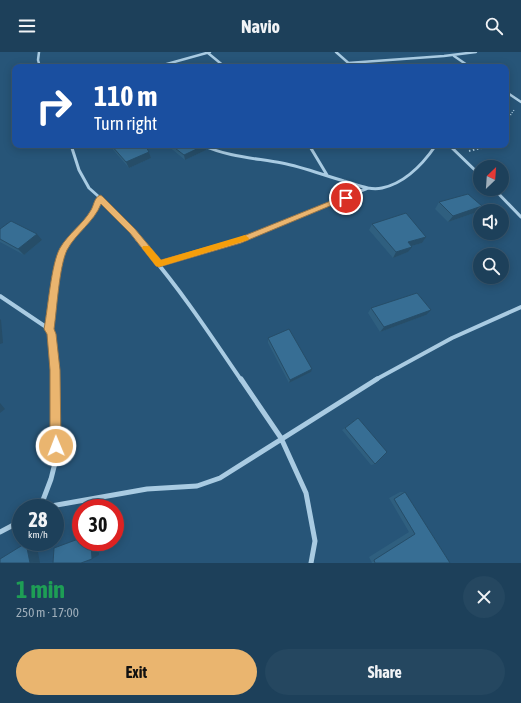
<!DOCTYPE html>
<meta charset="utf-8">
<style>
body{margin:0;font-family:"Asap Condensed",sans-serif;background:#254760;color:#f1f3f6;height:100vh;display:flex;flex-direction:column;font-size:15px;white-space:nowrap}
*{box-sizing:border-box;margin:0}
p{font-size:13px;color:#a0afbb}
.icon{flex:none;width:22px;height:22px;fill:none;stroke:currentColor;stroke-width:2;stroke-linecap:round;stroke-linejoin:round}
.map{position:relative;height:511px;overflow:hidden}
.side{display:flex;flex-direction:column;background:#1d405a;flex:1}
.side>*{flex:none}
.banner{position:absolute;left:12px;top:12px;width:497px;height:84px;border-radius:8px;box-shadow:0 2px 10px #0003,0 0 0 1px #3b5970;background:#1a4fa0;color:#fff;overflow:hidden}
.needle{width:26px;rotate:25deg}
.fabs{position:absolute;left:473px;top:108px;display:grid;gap:8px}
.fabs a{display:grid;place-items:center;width:36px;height:36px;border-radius:50%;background:#1d405a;box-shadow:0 2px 10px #0003,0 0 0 1px #3b5970;font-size:20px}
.speed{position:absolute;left:12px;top:447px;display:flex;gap:8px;font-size:20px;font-weight:700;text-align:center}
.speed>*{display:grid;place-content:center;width:52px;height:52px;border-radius:50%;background:#1d405a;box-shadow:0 2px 10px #0003,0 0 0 1px #3b5970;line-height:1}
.speed small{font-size:10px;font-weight:400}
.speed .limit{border:6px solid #d22;background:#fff;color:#111}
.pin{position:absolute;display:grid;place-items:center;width:34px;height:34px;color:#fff;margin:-17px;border:2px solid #fff;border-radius:50%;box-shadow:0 1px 4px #0007}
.me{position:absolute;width:44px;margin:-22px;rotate:359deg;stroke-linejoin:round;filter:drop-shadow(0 0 3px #0008)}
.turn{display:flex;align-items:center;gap:14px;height:84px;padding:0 16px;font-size:18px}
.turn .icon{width:52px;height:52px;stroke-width:2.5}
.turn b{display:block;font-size:28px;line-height:34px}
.round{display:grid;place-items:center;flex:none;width:42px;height:42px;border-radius:21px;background:#254760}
.head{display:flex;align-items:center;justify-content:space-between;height:68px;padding:0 16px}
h1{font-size:24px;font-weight:700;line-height:30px;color:#1e9e55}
.primary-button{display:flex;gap:8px;margin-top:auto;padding:8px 16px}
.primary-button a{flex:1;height:46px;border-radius:24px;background:#eab56f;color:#111;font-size:16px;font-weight:700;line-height:46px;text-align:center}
.primary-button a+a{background:#254760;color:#f1f3f6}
header{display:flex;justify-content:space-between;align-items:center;height:52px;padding:0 16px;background:#1d405a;font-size:18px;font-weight:700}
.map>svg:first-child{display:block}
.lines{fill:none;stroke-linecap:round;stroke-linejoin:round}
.path-far1{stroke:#a9cbe2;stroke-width:1.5;stroke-dasharray:1 1.5;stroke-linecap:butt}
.path{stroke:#a9cbe2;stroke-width:2;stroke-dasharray:1.5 2.5;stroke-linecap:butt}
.street-far3{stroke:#a9cbe2;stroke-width:2.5}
.street-far2{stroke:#a9cbe2;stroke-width:3}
.street-far1{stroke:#a9cbe2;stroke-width:4}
.street{stroke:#a9cbe2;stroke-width:5}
.wall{fill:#2f5f7f}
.shaded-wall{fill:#264d68}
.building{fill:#376e94;stroke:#264d68}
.route{fill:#eab56f;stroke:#987648}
.slow{fill:#f59e0b}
</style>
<header><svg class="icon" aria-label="menu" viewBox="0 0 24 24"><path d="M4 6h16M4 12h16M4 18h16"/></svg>Navio<svg class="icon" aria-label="search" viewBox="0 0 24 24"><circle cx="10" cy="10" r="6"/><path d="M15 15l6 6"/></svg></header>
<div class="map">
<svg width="521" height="511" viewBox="0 0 521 511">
<rect width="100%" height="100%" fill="#275578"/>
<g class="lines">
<!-- path-far1 -->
<path class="path-far1" d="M 506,69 L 514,58"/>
<!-- path -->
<path class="path" d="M 469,99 L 494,93"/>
<!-- street-far3 -->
<path class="street-far3" d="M 39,0 L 38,8 L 40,15
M 336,0 L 353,15
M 208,1 L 225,15
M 454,4 L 470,15
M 348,11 L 444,4 L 476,0
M 156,15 L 210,0
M 506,40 L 521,50"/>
<!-- street-far2 -->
<path class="street-far2" d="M 71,93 L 79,118 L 89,136 L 107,152 L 138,188
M 202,93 C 228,105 255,106 282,111 C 303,115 323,123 344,129 C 356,132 369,139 382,136 C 406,131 423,112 436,93
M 309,93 L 327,123
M 449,93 L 480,123
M 494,137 L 521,165
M 70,188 L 95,159 L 100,146
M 241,188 L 368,136"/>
<!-- street-far1 -->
<path class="street-far1" d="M 137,187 C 176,231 208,279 241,328
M 159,212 L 243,187
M 0,244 L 49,277 L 51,282 L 55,328
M 49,277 C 53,247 53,212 70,187
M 375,328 L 452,286 L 521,255"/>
<!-- street -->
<path class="street" d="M 241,327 L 281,386 L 306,441 L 315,489 L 311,511
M 40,456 L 51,427 L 56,407 L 55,327
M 40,456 L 147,437 L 197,434 L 220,426 L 377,327
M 0,480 L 21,469"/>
</g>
<!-- wall -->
<path class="wall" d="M 109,93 L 145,93 L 149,100 L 151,106 L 129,116 Z
M 167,93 L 205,93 L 206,98 L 185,108 Z
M 439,150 L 482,154 L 477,160 L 448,170 L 435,157 Z
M 372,172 L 426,185 L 422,191 L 411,194 L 408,200 L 393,206 L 369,178 Z
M 0,177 L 42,188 L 24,203 L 0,190 Z
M 371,256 L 426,263 L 380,280 L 368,261 Z
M 268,286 L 311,320 L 289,331 L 268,291 Z
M 358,366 L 375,412 L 371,413 L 342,378 Z
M 400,440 L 405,440 L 450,511 L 372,511 L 369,505 L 409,480 L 389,446 Z"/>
<!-- shaded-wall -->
<path class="shaded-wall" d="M 205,93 L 206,98 L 185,108 L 184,103 Z
M 235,93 L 245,93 L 235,96 Z
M 149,100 L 151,106 L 129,116 L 126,110 Z
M 482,154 L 477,160 L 448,170 L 453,164 Z
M 37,182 L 42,188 L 24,203 L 18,197 Z
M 426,185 L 422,191 L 404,196 L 408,190 Z
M 412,195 L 408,200 L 393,206 L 396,200 Z
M 431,258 L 426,263 L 380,280 L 384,275 Z
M 0,267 L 1,268 L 3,291 L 0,292 Z
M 312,317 L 311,320 L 289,331 L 290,328 Z
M 0,351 L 5,357 L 0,361 Z
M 29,490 L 36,490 L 40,511 L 30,511 L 26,491 Z
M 91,490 L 98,490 L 99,503 L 92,507 Z"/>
<!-- building -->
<path class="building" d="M 111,93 L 145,93 L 149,100 L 126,110 Z
M 171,93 L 205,93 L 184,103 Z
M 468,142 L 482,154 L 453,164 L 439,150 Z
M 406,161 L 426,185 L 408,190 L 412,195 L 396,200 L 372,172 Z
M 11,169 L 37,182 L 18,197 L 0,187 L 0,177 Z
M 417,241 L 431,258 L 384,275 L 371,256 Z
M 289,277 L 312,317 L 290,328 L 268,286 Z
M 358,366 L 387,400 L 375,412 L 345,376 Z
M 405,440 L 450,511 L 375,511 L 374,508 L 415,482 L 394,447 Z
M 81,486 L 81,490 L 91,490 L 92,507 L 81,511 L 53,511 L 54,496 Z
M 26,491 L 30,511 L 0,511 L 0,507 Z"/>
<!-- route -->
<path class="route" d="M 100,143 L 102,144 L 135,177 L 161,208 L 236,187 L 343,144 L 348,144 L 349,146 L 241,191 L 159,215 L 156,214 L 130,181 L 101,152 C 94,170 76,181 67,198 C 59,215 57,257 54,277 L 56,282 L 60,318 L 61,394 L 60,398 L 56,400 L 52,398 L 50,394 L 50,318 L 47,282 L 44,277 C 48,257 51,212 60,196 C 68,182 83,172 91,158 C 94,153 94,146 100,143 Z"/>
<!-- slow -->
<path class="slow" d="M 245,183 L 249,186 L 248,188 L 159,215 L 156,214 L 142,196 L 143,194 L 149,194 L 161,208 Z"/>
</svg>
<div class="fabs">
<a><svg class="needle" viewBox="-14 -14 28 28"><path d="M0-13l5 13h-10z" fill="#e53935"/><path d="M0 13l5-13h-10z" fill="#a0afbb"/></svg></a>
<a><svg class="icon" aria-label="sound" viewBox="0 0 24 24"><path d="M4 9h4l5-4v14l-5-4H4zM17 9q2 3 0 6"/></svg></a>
<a><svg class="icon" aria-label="search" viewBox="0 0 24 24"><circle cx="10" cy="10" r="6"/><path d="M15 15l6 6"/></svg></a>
</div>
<div class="speed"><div>28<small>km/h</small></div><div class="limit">30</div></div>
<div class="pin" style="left:346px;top:146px;background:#d93025"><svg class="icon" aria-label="arrive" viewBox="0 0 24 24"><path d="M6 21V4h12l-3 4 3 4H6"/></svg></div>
<svg class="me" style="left:56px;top:394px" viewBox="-20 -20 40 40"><circle r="17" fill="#eab56f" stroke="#fff" stroke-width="3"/><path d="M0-11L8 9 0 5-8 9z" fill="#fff"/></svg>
<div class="banner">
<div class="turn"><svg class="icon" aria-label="right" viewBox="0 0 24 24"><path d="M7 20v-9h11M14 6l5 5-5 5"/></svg><div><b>110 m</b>Turn right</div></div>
</div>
</div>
<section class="side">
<div class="head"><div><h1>1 min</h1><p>250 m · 17:00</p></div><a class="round"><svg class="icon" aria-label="close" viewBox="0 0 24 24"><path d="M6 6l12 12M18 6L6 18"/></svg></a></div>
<div class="primary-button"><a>Exit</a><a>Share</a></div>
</section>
